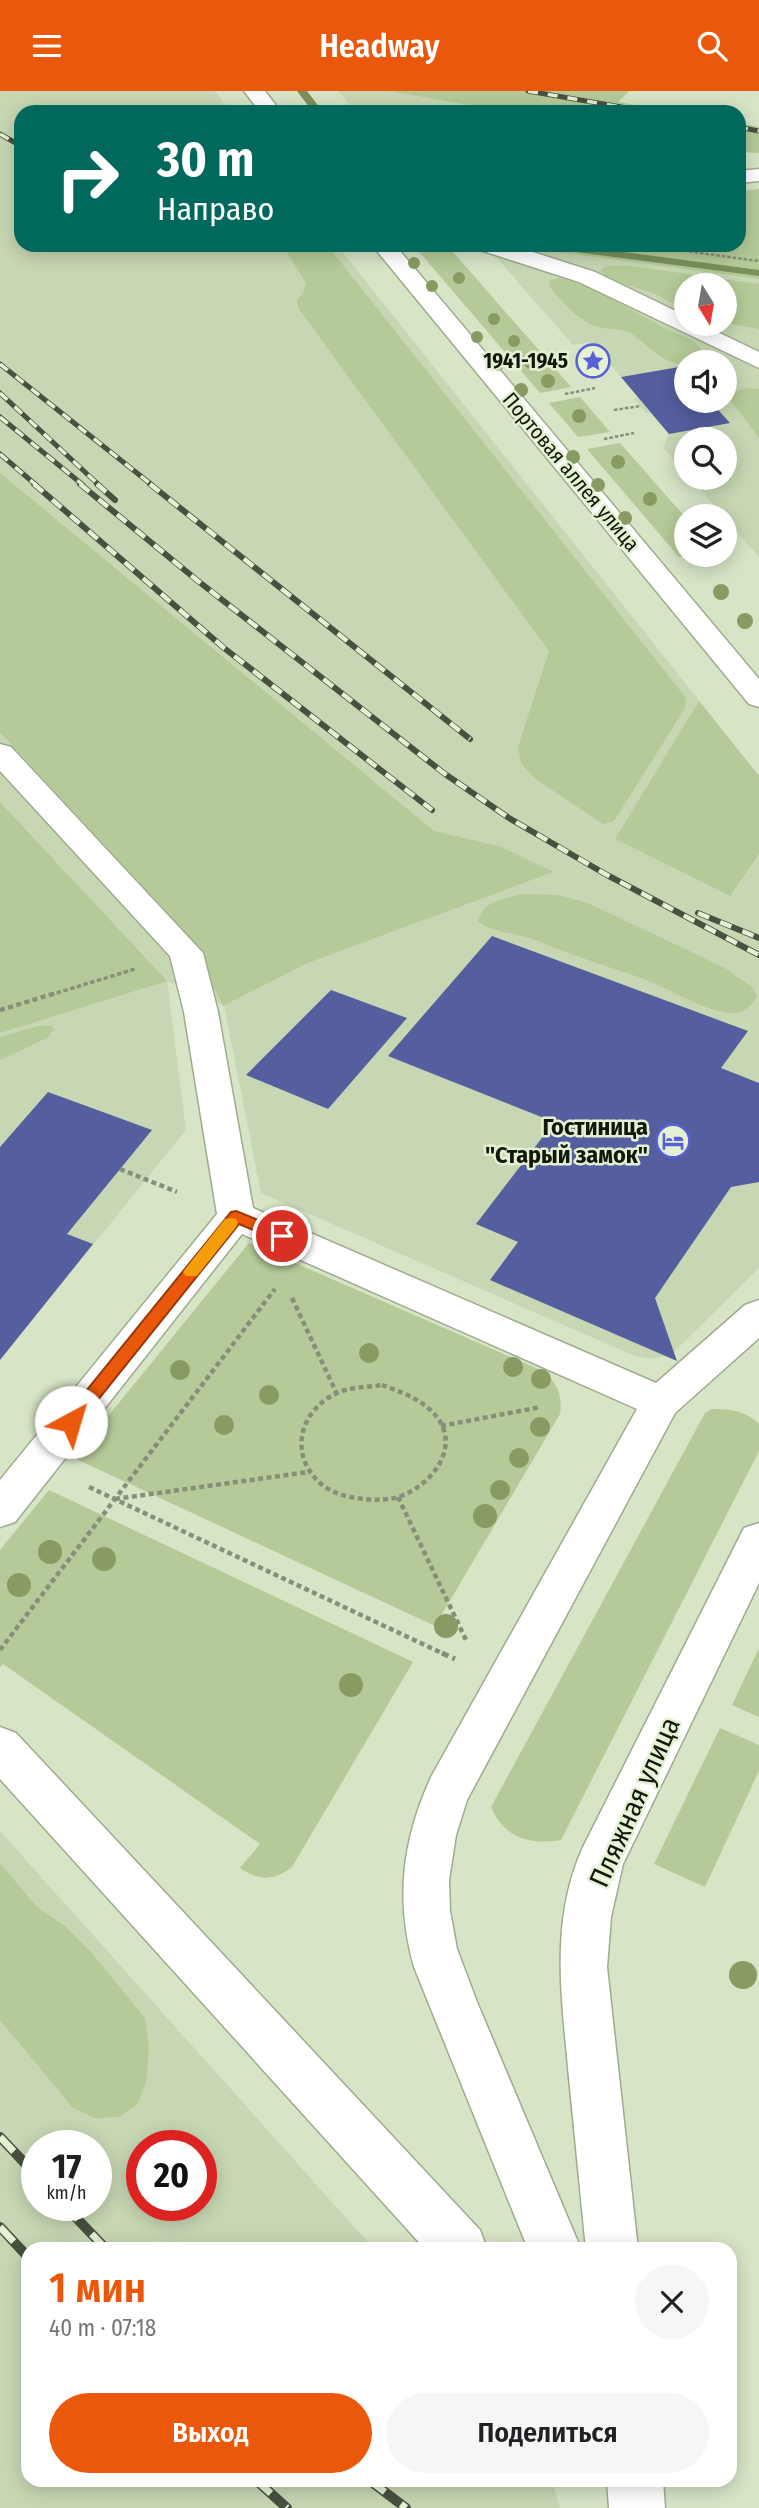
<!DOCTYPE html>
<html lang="ru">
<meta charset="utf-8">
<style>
body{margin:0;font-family:"Fira Sans Condensed",sans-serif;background:#f6f6f6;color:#202124;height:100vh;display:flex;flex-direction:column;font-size:26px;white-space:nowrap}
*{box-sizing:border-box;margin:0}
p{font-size:23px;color:#757577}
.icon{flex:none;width:38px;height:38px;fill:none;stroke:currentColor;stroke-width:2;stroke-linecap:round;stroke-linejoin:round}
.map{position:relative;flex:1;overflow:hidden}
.side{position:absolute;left:21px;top:2151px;width:716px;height:245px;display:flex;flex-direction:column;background:#fff;border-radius:21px;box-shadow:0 4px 18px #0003}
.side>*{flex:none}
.hud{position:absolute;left:14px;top:14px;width:732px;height:147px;border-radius:21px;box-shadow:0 4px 18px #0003;background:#00695c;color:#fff;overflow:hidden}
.needle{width:46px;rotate:169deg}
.controls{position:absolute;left:674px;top:182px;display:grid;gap:14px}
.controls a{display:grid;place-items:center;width:63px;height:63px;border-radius:50%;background:#fff;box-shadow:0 4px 18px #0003;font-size:35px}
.speed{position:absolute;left:21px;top:2039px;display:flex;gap:14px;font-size:35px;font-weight:700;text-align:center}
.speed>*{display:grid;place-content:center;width:91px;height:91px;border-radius:50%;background:#fff;box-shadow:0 4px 18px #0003;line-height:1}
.speed small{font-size:18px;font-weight:400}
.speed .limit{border:10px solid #d22;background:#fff;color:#111}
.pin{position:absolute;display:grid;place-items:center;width:60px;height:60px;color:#fff;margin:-30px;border:4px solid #fff;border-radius:50%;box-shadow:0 2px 7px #0007}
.me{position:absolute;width:77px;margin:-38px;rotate:39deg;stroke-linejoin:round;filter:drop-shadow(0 0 5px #0008)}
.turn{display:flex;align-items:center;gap:24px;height:147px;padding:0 28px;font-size:32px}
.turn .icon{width:91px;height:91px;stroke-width:2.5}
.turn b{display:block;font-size:49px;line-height:60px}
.round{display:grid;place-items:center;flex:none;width:74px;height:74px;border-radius:37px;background:#f6f6f6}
.head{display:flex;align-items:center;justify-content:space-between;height:119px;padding:0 28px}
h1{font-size:42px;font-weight:600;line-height:52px;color:#ea580c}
.primary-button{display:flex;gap:14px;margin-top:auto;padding:14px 28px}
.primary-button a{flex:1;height:80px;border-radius:42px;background:#ea580c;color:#fff;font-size:28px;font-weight:600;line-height:80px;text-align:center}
.primary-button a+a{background:#f6f6f6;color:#202124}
header{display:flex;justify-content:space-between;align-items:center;height:91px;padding:0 28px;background:#ea580c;color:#fff;font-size:32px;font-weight:600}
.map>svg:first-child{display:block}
.built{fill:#c7d7b3;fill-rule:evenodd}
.green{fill:#b5ca98}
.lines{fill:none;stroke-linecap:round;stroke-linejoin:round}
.stream{fill:#7a905a;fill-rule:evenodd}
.building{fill:#555e9e}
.minor-casing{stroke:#9fab8f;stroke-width:3}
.path-far3{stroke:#868f79;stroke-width:2.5;stroke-dasharray:3.5 2;stroke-linecap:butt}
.path-far2{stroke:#868f79;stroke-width:3.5;stroke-dasharray:4.5 2.5;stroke-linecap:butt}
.path-far1{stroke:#868f79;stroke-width:4.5;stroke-dasharray:5 3.5;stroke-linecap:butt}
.path{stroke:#868f79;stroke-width:5;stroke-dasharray:7 4.5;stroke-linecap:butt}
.minor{fill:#fff;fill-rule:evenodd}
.rail-far2-casing{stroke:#495040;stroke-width:5}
.rail-far1-casing{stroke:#495040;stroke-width:6}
.rail-casing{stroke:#495040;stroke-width:10}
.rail-far2{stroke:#e4f1d3;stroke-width:3.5;stroke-dasharray:10;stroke-linecap:butt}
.rail-far1{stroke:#e4f1d3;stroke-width:4.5;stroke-dasharray:12;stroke-linecap:butt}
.rail{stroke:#e4f1d3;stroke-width:7;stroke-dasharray:20;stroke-linecap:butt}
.tree{fill:#879b62}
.route{fill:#ea580c;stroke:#983908;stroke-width:2}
.slow{fill:#f59e0b}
.labels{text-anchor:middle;stroke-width:5;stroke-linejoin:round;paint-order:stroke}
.far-poi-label{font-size:21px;font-weight:bold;fill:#12170c;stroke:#e4f1d3;text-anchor:end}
.far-street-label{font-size:21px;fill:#12170c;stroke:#e4f1d3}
.poi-label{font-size:24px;font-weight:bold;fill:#12170c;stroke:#e4f1d3;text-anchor:end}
.near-street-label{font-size:28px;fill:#12170c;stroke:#e4f1d3}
</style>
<header><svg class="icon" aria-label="menu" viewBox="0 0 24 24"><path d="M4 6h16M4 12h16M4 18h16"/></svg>Headway<svg class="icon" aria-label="search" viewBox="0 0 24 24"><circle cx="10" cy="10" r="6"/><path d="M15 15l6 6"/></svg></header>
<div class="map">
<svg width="759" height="2417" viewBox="0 0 759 2417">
<rect width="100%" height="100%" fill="#d7e4c6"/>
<!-- built -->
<path class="built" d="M 0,0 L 215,0 L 231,21 L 21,21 L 21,154 L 337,154 L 759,685 L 759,1177 L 671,1264 L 651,1268 L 635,1265 L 261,1102 L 224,915 L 167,890 L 186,1039 L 0,1269 Z
M 338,0 L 389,0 L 507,21 L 386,21 L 372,15 L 354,18 Z
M 505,154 L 759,188 L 759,466 L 690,387 L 724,387 L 724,348 L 686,348 L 686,383 L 663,357 L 669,343 L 650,322 L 646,322 L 634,308 L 639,307 L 621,286 L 590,251 L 573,254 L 489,158 ZM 686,194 L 724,194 L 724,233 L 686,233 ZM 686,271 L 724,271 L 724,310 L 686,310 Z
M 0,1740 L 374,2158 L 28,2158 L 28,2389 L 552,2389 L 560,2417 L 0,2417 ZM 37,2054 L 96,2054 L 96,2114 L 37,2114 ZM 142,2054 L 201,2054 L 201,2114 L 142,2114 Z"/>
<!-- green -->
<path class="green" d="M 389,0 L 629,0 L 618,11 L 673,21 L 507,21 Z
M 739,32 L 759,36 L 759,62 L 739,61 Z
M 759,98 L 759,188 L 505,154 L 738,154 L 739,100 Z
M 282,154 L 327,154 L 686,607 L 685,617 L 614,730 L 603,733 L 534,687 L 521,672 L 518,656 L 549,560 L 298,217 L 297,209 L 303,202 L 306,192 Z
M 427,154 L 447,154 L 571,296 L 540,302 L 415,156 Z
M 608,175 L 630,175 L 759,193 L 759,238 L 725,232 L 724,194 L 686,194 L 686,219 L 653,202 L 610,189 L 601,181 L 601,178 Z
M 559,187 L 589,195 L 664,237 L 692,249 L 701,258 L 701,265 C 674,289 648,252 630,242 C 620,237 609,239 598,236 C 580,231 560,210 549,194 L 550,189 Z
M 748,297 L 759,298 L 759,347 L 731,310 L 731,305 L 737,300 Z
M 580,306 L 610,341 L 578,346 L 549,312 Z
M 620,352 L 686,427 L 688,464 L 679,466 L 587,358 Z
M 0,382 L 434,740 L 502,756 L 553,781 L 305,873 L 223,915 L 188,844 L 0,641 Z
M 699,610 L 759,685 L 759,763 L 730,805 L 615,748 Z
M 0,711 L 167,890 L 0,942 Z
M 522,803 L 558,804 L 588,812 L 725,877 L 752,896 L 757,904 C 752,916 742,924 728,922 C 698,917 672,899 644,888 C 608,875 572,865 538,850 C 520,842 490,842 478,830 C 484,809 503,808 522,803 Z
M 38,935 L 51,935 L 54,938 L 47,947 L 0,969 L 0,946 Z
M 249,1152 L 543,1280 C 557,1291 563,1305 560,1323 L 435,1535 L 74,1367 Z
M 712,1318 C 731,1318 746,1320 759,1333 L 759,1360 L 561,1749 C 530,1754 504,1747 491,1716 L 705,1322 Z
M 49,1399 L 413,1571 L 292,1776 C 274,1790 258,1790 240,1777 L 260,1753 L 3,1573 L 0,1576 L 0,1459 Z
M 759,1557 L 759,1626 L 732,1614 Z
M 720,1637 L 759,1654 L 759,1680 L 705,1796 L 654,1773 Z
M 0,1772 L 36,1815 L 65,1835 L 91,1861 L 145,1927 L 149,1957 L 146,1992 L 137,2014 L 119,2026 L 95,2027 L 73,2017 L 0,1929 Z"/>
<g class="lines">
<!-- stream -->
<path class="stream" d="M 297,0 L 307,0 L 323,21 L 313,21 Z
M 539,154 L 571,154 L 759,179 L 759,185 L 545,157 Z"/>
</g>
<!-- building -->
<path class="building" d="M 679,276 L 686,284 L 686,310 L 710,310 L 730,332 L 669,343 L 621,286 Z
M 492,845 L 748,940 L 721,977 L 759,992 L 759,1091 L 731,1096 L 655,1207 L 677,1270 L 490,1189 L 518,1151 L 476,1133 L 554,1031 L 388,965 Z
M 331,899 L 407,927 L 328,1018 L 246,984 Z
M 48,1001 L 152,1039 L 67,1143 L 93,1153 L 0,1269 L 0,1056 Z"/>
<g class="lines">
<defs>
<path id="minor" d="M 244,0 L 265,0 L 281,21 L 260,21 Z
M 759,78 L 759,90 L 738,92 L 738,80 Z
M 372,154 L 395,154 L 759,588 L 759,616 L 749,613 Z
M 477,154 L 511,154 L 595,181 L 686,225 L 686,233 L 701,233 L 759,261 L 759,277 L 579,191 L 480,159 Z
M 0,653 L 11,656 L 203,862 L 218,921 L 253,1117 L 656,1292 L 745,1214 L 759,1209 L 759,1247 L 675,1322 L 467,1709 L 456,1744 L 449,1789 L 450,1820 L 457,1858 L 477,1911 L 581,2158 L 528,2158 L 414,1876 C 395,1809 402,1750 431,1686 L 637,1318 L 242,1143 L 15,1431 L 0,1436 L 0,1389 L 217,1123 L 184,921 L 170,865 L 0,680 Z
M 759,1432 L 759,1492 L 623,1773 L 611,1826 L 607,1876 L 638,2158 L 586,2158 C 580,2101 575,2044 569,1987 C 562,1908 549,1831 583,1756 L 744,1437 Z
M 0,1636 L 16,1642 L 480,2139 L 487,2158 L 425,2158 L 0,1688 Z
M 607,2389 L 663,2389 L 665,2417 L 609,2417 Z"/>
</defs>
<!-- minor casing -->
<use href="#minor" class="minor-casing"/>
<!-- path-far3 -->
<path class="path-far3" d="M 640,154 L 759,170
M 565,303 L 595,297
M 614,319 L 640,315
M 604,348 L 634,342"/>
<!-- path-far2 -->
<path class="path-far2" d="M 50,904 L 135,878"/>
<!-- path-far1 -->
<path class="path-far1" d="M 0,919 L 56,902
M 120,1078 L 177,1101
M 292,1207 L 336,1301
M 382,1294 C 402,1301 423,1309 437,1326 C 462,1359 428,1398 395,1407 C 384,1409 374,1409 363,1408 C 345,1406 327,1401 315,1387 C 287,1355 305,1312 345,1299 C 356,1296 370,1296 382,1294 Z
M 441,1335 L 541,1316
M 89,1396 L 446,1564
M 398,1406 L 466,1549
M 115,1408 L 308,1381
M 0,1559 L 275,1198"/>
<!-- path -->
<path class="path" d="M 442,1562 L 455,1568"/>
<!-- minor -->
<use href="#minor" class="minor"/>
<defs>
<path id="rail-far2" d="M 528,0 L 650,21
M 738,36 L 759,40
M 0,43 L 21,55
M 0,273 L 152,394
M 0,302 L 99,394
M 0,326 L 83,394
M 0,363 L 36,394"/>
<path id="rail-far1" d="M 34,393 L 224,557 L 432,719
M 80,393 L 198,490 L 445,683 L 509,727 L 607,784 L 759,864
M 97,393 L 115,409
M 150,393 L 470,648
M 698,822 L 759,847"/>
<path id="rail" d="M 0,2046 L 37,2085
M 64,2114 L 106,2158
M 0,2136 L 28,2166
M 256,2389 L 287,2417
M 369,2389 L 406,2417"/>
</defs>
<!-- rail-far2 casing -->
<use href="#rail-far2" class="rail-far2-casing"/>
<!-- rail-far1 casing -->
<use href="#rail-far1" class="rail-far1-casing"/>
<!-- rail casing -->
<use href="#rail" class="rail-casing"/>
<!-- rail-far2 -->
<use href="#rail-far2" class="rail-far2"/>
<!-- rail-far1 -->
<use href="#rail-far1" class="rail-far1"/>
<!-- rail -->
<use href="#rail" class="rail"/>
</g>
<!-- trees -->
<g class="tree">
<circle cx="414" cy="172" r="6"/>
<circle cx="459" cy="187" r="6"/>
<circle cx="432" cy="195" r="6"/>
<circle cx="494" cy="228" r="6"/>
<circle cx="477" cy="246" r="6"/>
<circle cx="514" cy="250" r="6"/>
<circle cx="531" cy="271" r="7"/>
<circle cx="497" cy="273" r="7"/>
<circle cx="548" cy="290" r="7"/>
<circle cx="521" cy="299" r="7"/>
<circle cx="579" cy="325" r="7"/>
<circle cx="573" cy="366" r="7"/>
<circle cx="618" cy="371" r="7"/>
<circle cx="598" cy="394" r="7"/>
<circle cx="650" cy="408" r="7"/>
<circle cx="625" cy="427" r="7"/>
<circle cx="721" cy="501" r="8"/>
<circle cx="745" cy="530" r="8"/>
<circle cx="369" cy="1262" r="10"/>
<circle cx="513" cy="1276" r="10"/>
<circle cx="180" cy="1279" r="10"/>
<circle cx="541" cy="1288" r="10"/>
<circle cx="269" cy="1304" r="10"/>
<circle cx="224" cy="1334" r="10"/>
<circle cx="540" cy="1336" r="10"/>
<circle cx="519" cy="1367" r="10"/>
<circle cx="500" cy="1399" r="10"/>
<circle cx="485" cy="1425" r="12"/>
<circle cx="50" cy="1461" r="12"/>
<circle cx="104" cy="1468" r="12"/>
<circle cx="19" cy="1494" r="12"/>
<circle cx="446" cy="1535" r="12"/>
<circle cx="351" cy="1594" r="12"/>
<circle cx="743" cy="1884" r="14"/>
</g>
<!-- route -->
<path class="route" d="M 236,1120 L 288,1141 L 290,1145 L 282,1151 L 239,1133 L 77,1335 L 65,1335 L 63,1331 L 65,1326 L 231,1121 Z"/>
<!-- slow -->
<path class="slow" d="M 231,1127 L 236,1128 L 238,1132 L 236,1136 L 197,1185 L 186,1185 L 183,1181 L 186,1177 L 225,1128 Z"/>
<!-- icons -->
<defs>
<symbol id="sight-ring" viewBox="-11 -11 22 22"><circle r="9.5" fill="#e4f1d3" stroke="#5960d8" stroke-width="1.5"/><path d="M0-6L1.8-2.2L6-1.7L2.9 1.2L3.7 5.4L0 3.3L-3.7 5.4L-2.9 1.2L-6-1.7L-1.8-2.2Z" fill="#5960d8"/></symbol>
<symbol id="hotel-ring" viewBox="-11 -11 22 22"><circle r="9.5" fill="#e4f1d3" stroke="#5960d8" stroke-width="1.5"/><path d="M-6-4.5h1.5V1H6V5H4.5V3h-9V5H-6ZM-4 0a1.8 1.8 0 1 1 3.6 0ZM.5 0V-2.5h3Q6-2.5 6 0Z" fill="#5960d8"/></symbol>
</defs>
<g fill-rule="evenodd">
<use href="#sight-ring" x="574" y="251" width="38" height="38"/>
<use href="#hotel-ring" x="654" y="1031" width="38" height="38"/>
</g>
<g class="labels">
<!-- far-poi labels -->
<g class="far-poi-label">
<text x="568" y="277">1941-1945</text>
</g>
<!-- far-street labels -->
<g class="far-street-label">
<text transform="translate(571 381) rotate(50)" y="7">Портовая аллея улица</text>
</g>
<!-- poi labels -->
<g class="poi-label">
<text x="648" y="1044">Гостиница<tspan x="648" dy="28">"Старый замок"</tspan></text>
</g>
<!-- near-street labels -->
<g class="near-street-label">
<text transform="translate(634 1711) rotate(-66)" y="10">Пляжная улица</text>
</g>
</g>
</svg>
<div class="controls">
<a><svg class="needle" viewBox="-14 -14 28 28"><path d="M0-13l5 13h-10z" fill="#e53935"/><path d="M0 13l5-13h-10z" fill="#757577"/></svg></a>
<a><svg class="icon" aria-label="sound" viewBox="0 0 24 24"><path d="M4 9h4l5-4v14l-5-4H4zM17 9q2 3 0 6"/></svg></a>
<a><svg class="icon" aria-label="search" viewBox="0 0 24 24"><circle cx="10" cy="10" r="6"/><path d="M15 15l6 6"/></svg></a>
<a><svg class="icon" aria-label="layers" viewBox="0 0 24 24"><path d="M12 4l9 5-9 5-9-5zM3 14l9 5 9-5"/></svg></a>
</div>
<div class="speed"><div>17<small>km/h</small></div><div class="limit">20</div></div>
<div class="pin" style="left:282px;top:1145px;background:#d93025"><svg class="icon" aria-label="arrive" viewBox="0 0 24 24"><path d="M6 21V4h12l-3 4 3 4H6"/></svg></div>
<svg class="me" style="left:71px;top:1331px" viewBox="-20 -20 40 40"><circle r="19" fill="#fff"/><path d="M0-13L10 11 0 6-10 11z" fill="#ea580c"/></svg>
<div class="hud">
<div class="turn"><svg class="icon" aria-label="right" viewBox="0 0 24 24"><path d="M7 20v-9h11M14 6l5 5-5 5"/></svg><div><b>30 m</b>Направо</div></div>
</div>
<section class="side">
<div class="head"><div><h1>1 мин</h1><p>40 m · 07:18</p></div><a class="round"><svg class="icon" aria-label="close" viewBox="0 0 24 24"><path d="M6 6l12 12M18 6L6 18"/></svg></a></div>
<div class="primary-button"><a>Выход</a><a>Поделиться</a></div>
</section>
</div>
